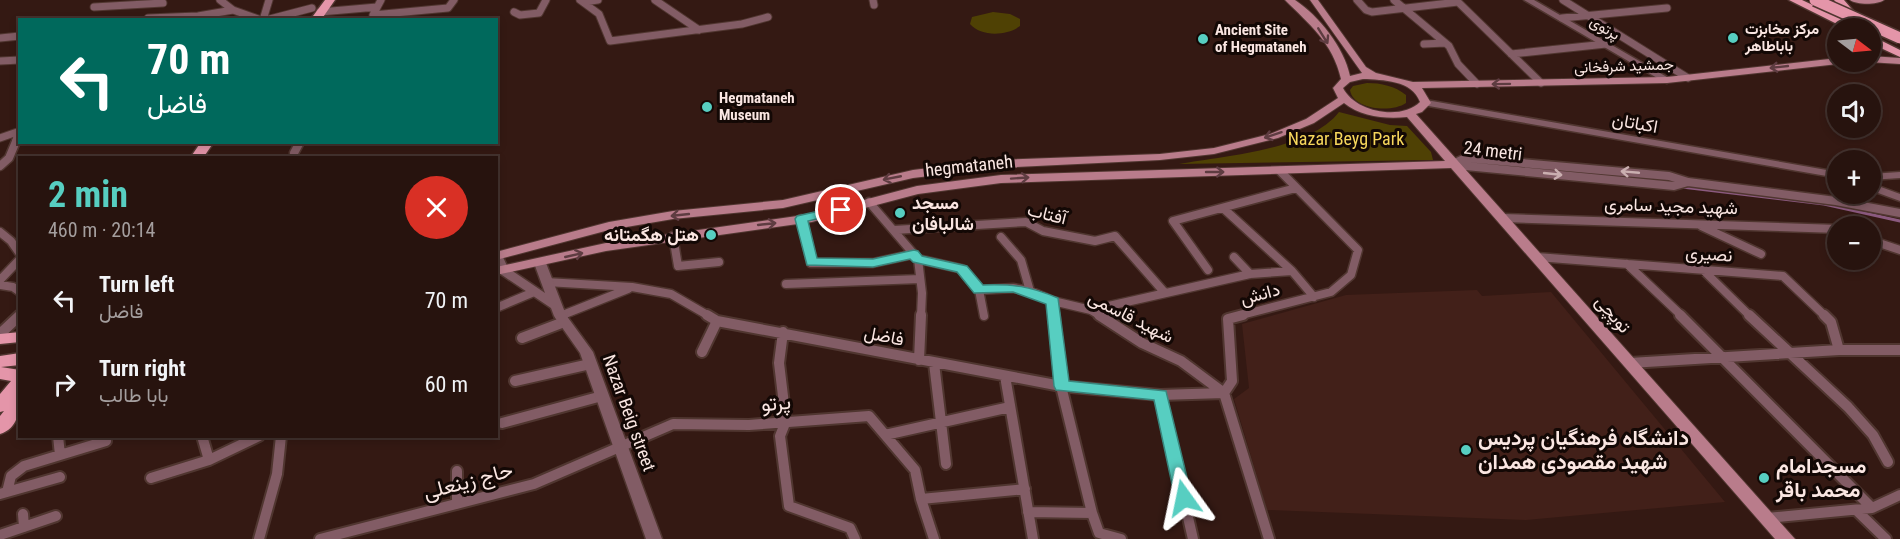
<!DOCTYPE html>
<meta charset="utf-8">
<style>
body{margin:0;font-family:"Roboto Condensed",Vazirmatn,sans-serif;background:#33201c;color:#f1f3f6;height:100vh;display:flex;flex-direction:column;font-size:22px;white-space:nowrap}
*{box-sizing:border-box;margin:0}
p{font-size:20px;color:#a49e9e}
.icon{flex:none;width:33px;height:33px;fill:none;stroke:currentColor;stroke-width:2;stroke-linecap:round;stroke-linejoin:round}
.map{position:relative;flex:1;overflow:hidden}
.panel{position:absolute;left:18px;top:156px;width:480px;height:282px;display:flex;flex-direction:column;background:#27130e;border-radius:0px;box-shadow:0 3px 9px #0003,0 0 0 2px #43322e}
.panel>*{flex:none}
.top-card{position:absolute;left:18px;top:18px;width:480px;height:126px;border-radius:0px;box-shadow:0 3px 9px #0003,0 0 0 2px #43322e;background:#00695c;color:#fff;overflow:hidden}
.needle{width:39px;rotate:106deg}
.buttons{position:absolute;left:1827px;top:18px;display:grid;gap:12px}
.buttons a{display:grid;place-items:center;width:54px;height:54px;border-radius:50%;background:#27130e;box-shadow:0 3px 9px #0003,0 0 0 2px #43322e;font-size:30px}
.pin{position:absolute;display:grid;place-items:center;width:51px;height:51px;color:#fff;margin:-26px;border:3px solid #fff;border-radius:50%;box-shadow:0 2px 6px #0007}
.me{position:absolute;width:66px;margin:-33px;rotate:348deg;stroke-linejoin:round;filter:drop-shadow(0 0 4px #0008)}
.turn{display:flex;align-items:center;gap:21px;height:126px;padding:0 30px;font-size:27px}
.turn .icon{width:78px;height:78px;stroke-width:2.5}
.turn b{display:block;font-size:42px;line-height:51px}
.round{display:grid;place-items:center;flex:none;width:63px;height:63px;border-radius:32px;background:#33201c}
.head{display:flex;align-items:center;justify-content:space-between;height:102px;padding:0 30px}
h1{font-size:36px;font-weight:700;line-height:45px;color:#57cec1}
ul{padding:0;list-style:none}
li{display:flex;align-items:center;gap:18px;height:84px;padding:0 30px}
li div{flex:1}
li b{display:block;font-size:22px}
li em{font-style:normal}
.map>svg:first-child{display:block}
.built{fill:#422019}
.green{fill:#4f4104}
.lines{fill:none;stroke-linecap:round;stroke-linejoin:round}
.stream{stroke:#8b5a7f;stroke-width:3}
.minor-far2-casing{stroke:#503630;stroke-width:9}
.minor-far1-casing{stroke:#503630;stroke-width:11}
.minor-casing{stroke:#503630;stroke-width:14}
.tertiary-casing{stroke:#503630;stroke-width:3}
.secondary-casing{stroke:#503630;stroke-width:2}
.primary-casing{stroke:#503630;stroke-width:3}
.minor-far2{stroke:#825c65;stroke-width:7}
.minor-far1{stroke:#825c65;stroke-width:8}
.minor{stroke:#825c65;stroke-width:10}
.tertiary{fill:#825c65;fill-rule:evenodd}
.secondary{fill:#b97c8b;fill-rule:evenodd}
.primary{fill:#e495a9;fill-rule:evenodd}
.primary-bridge-casing{stroke:#503630;stroke-width:14;stroke-linecap:butt}
.primary-bridge{stroke:#e495a9;stroke-width:11}
.oneway{stroke:#5e3c41}
.oneway2{stroke:#caafb0}
.route{fill:#57cec1;stroke:#39867d;stroke-width:1.5}
.poi-dot{fill:#57cec1;stroke:#130805;stroke-width:2}
.labels{text-anchor:middle;stroke-width:6;stroke-linejoin:round;paint-order:stroke}
.far-street-label{font-size:15px;fill:#fae6e2;stroke:#130805}
.far-poi-label{font-size:15px;font-weight:bold;fill:#fae6e2;stroke:#130805;text-anchor:start}
.street-label{font-size:18px;fill:#fae6e2;stroke:#130805}
.park-label{font-size:18px;fill:#f7d75c;stroke:#130805}
.poi-label{font-size:18px;font-weight:bold;fill:#fae6e2;stroke:#130805;text-anchor:start}
.near-street-label{font-size:21px;fill:#fae6e2;stroke:#130805}
.near-poi-label{font-size:21px;font-weight:bold;fill:#fae6e2;stroke:#130805;text-anchor:start}
</style>
<div class="map">
<svg width="1900" height="539" viewBox="0 0 1900 539">
<rect width="100%" height="100%" fill="#341913"/>
<!-- built -->
<path class="built" d="M 1477,290 L 1482,296 L 1551,292 L 1725,502 L 1526,520 L 1267,510 L 1234,399 L 1249,388 L 1242,324 L 1346,295 Z"/>
<!-- green -->
<path class="green" d="M 993,12 L 1010,14 L 1020,19 L 1020,26 C 1007,36 981,37 970,24 L 972,17 Z
M 1367,83 C 1381,83 1395,86 1406,95 L 1406,103 C 1392,113 1353,110 1350,90 L 1353,86 Z
M 1339,112 L 1390,125 L 1407,126 L 1431,152 L 1433,160 L 1179,164 C 1224,156 1310,150 1339,112 Z"/>
<g class="lines">
<!-- stream -->
<path class="stream" d="M 1682,187 L 1824,204 L 1900,221"/>
<defs>
<path id="minor-far2" d="M 220,0 L 233,10 L 261,20
M 381,0 L 373,15 L 448,8 L 454,0
M 580,0 L 599,14 L 610,41 L 742,24 L 768,17
M 655,0 L 699,30
M 873,0 L 874,5
M 1357,0 L 1366,10 L 1372,12 L 1458,2
M 1394,0 L 1449,46 L 1458,64 L 1477,84
M 1456,0 L 1541,83
M 1563,0 L 1688,78
M 583,2 L 598,0
M 94,7 L 163,3
M 320,12 L 377,7
M 514,12 L 520,15 L 539,13 L 546,0
M 148,18 L 198,16 L 233,10
M 1562,18 L 1667,8
M 263,20 L 269,0
M 266,20 L 312,8
M 0,38 L 20,36
M 1424,44 L 1445,43
M 1511,54 L 1606,44
M 0,61 L 20,60
M 0,138 L 20,131
M 16,140 L 20,130"/>
<path id="minor-far1" d="M 295,158 L 294,153 L 300,142
M 1453,164 L 1466,158 L 1669,176 L 1688,182 L 1836,201 L 1900,213
M 1455,165 L 1674,186 L 1688,182
M 0,166 L 9,158 L 17,139
M 869,202 L 918,259 L 922,293 L 921,316
M 1223,208 L 1292,271
M 1503,218 L 1838,229
M 801,219 L 811,263 L 873,263 L 914,254
M 1701,226 L 1761,254
M 894,230 L 1026,222 L 1043,231 L 1095,241 L 1115,236 L 1165,293
M 0,232 L 11,241 L 20,254
M 673,236 L 678,266 L 719,262
M 1001,237 L 1021,260 L 1030,291
M 1870,240 L 1900,250
M 1234,257 L 1250,274
M 1537,257 L 1783,276 L 1825,316
M 918,259 L 962,269 L 979,290
M 1627,264 L 1682,316
M 1208,270 L 1173,221 L 1296,188
M 1703,270 L 1750,316
M 0,280 L 20,259
M 546,282 L 632,287 L 671,294 L 709,316
M 786,284 L 920,279
M 0,285 L 13,287 L 20,292
M 979,290 L 1013,288 L 1030,291 L 1053,301 L 1091,310 L 1101,316
M 979,290 L 984,316
M 1053,301 L 1054,316
M 496,308 L 534,292
M 1091,310 L 1250,274 L 1292,271 L 1314,297
M 560,316 L 628,289
M 1238,316 L 1331,292 L 1351,275 L 1358,250 L 1280,171"/>
<path id="minor" d="M 707,315 L 717,321 L 1061,386 L 1160,395 L 1224,393
M 1054,315 L 1061,386 L 1092,513 L 1099,533 L 1121,539
M 1099,315 L 1142,343 L 1181,361 L 1224,393
M 1243,315 L 1228,319 L 1232,381 L 1224,393 L 1269,539
M 1680,315 L 1872,508
M 1749,315 L 1848,407 L 1873,435 L 1888,462
M 1824,315 L 1831,322 L 1839,350
M 560,316 L 563,315
M 783,332 L 779,363 L 786,421 L 780,436 L 789,506 L 850,528 L 855,539
M 0,334 L 20,315
M 522,338 L 564,322
M 702,352 L 717,321
M 919,360 L 921,315
M 934,363 L 946,464
M 1630,363 L 1839,350 L 1900,350
M 1005,376 L 1033,539
M 515,381 L 590,364
M 1160,395 L 1193,539
M 502,423 L 602,396
M 885,435 L 1010,407
M 58,436 L 60,455
M 202,436 L 209,460
M 457,471 L 457,504
M 151,478 L 209,460 L 259,436
M 7,492 L 11,476 L 24,466 L 106,441
M 0,494 L 60,477
M 921,499 L 1025,489
M 1856,510 L 1886,539
M 1028,512 L 1092,513
M 23,514 L 24,527
M 1767,518 L 1872,508 L 1900,495
M 0,535 L 56,516
M 259,539 L 277,474 L 281,436
M 320,539 L 534,484 L 673,424 L 749,425 L 869,416 L 915,470 L 921,499 L 934,539"/>
<path id="tertiary" d="M 1524,0 L 1534,0 L 1672,80 L 1667,83 L 1664,82 Z
M 1426,100 L 1838,172 L 1838,178 L 1423,105 L 1423,101 Z
M 1900,172 L 1900,178 L 1870,180 L 1870,174 Z
M 1870,183 L 1900,194 L 1900,201 L 1870,190 Z
M 496,253 L 501,253 L 508,268 L 545,293 L 534,263 L 540,259 L 546,263 L 566,315 L 593,352 L 662,539 L 646,539 L 580,353 L 554,316 L 551,308 L 499,273 L 496,269 Z"/>
<path id="secondary" d="M 1285,0 L 1295,0 C 1319,16 1344,47 1350,76 L 1362,73 L 1310,0 L 1318,0 L 1366,67 L 1376,73 L 1413,82 L 1667,77 L 1838,58 L 1838,62 L 1843,62 L 1838,64 L 1667,83 L 1422,88 L 1431,103 L 1422,112 L 1416,114 L 1795,539 L 1775,539 L 1451,168 L 1001,183 L 918,194 L 812,222 L 606,251 L 496,275 L 496,267 L 606,243 L 811,214 L 917,186 L 1001,175 L 1445,161 L 1407,117 C 1386,119 1361,117 1344,103 L 1314,123 L 1278,138 L 1214,154 L 1160,160 L 995,168 L 913,178 L 783,208 L 673,219 L 609,230 L 496,260 L 496,252 L 609,222 L 673,211 L 783,200 L 913,170 L 995,160 L 1160,154 L 1214,148 L 1270,134 L 1306,119 L 1338,98 L 1333,88 L 1341,79 C 1333,43 1309,24 1285,0 ZM 1363,79 C 1383,80 1412,80 1420,102 C 1401,121 1355,112 1343,88 L 1350,82 Z
M 1850,0 L 1884,0 C 1877,5 1857,5 1850,0 Z
M 1870,56 L 1900,58 L 1900,64 L 1868,62 L 1870,62 Z"/>
<path id="primary" d="M 325,0 L 335,0 L 321,20 L 310,20 Z
M 1789,0 L 1802,0 L 1836,16 L 1844,13 L 1834,0 L 1844,0 L 1856,14 L 1842,19 L 1857,28 L 1845,28 Z
M 1870,35 L 1900,50 L 1900,57 L 1870,43 Z
M 201,142 L 214,142 L 203,158 L 190,158 Z
M 20,332 L 20,342 L 0,344 L 0,334 Z
M 20,353 L 20,365 L 1,367 L 20,370 L 20,394 L 16,398 L 20,397 C 20,412 17,429 0,434 L 0,416 L 4,411 L 0,412 L 0,394 L 11,381 L 0,379 L 0,356 Z"/>
</defs>
<!-- minor-far2 casing -->
<use href="#minor-far2" class="minor-far2-casing"/>
<!-- minor-far1 casing -->
<use href="#minor-far1" class="minor-far1-casing"/>
<!-- minor casing -->
<use href="#minor" class="minor-casing"/>
<!-- tertiary casing -->
<use href="#tertiary" class="tertiary-casing"/>
<!-- secondary casing -->
<use href="#secondary" class="secondary-casing"/>
<!-- primary casing -->
<use href="#primary" class="primary-casing"/>
<!-- minor-far2 -->
<use href="#minor-far2" class="minor-far2"/>
<!-- minor-far1 -->
<use href="#minor-far1" class="minor-far1"/>
<!-- minor -->
<use href="#minor" class="minor"/>
<!-- tertiary -->
<use href="#tertiary" class="tertiary"/>
<!-- secondary -->
<use href="#secondary" class="secondary"/>
<!-- primary -->
<use href="#primary" class="primary"/>
<defs>
<path id="primary-bridge" d="M 1815,0 L 1900,38"/>
</defs>
<!-- primary-bridge casing -->
<use href="#primary-bridge" class="primary-bridge-casing"/>
<!-- primary-bridge -->
<use href="#primary-bridge" class="primary-bridge"/>
</g>
<!-- one-way arrows -->
<defs><path id="oneway-shaft" d="M-6 0H5M1.5-3L5.5 0L1.5 3" fill="none" stroke-width="1.6" stroke-linecap="round" stroke-linejoin="round" transform="scale(1.5)"/></defs>
<g class="oneway">
<use href="#oneway-shaft" transform="translate(1323 36) rotate(58)"/>
<use href="#oneway-shaft" transform="translate(1779 67) rotate(174)"/>
<use href="#oneway-shaft" transform="translate(1501 84) rotate(179)"/>
<use href="#oneway-shaft" transform="translate(1273 135) rotate(162)"/>
<use href="#oneway-shaft" transform="translate(1215 172)"/>
<use href="#oneway-shaft" transform="translate(892 178) rotate(169)"/>
<use href="#oneway-shaft" transform="translate(1020 178) rotate(-4)"/>
<use href="#oneway-shaft" transform="translate(680 215) rotate(174)"/>
<use href="#oneway-shaft" transform="translate(767 224) rotate(-6)"/>
<use href="#oneway-shaft" transform="translate(574 255) rotate(-13)"/>
</g>
<g class="oneway2">
<use href="#oneway-shaft" transform="translate(1630 172) rotate(-175)"/>
<use href="#oneway-shaft" transform="translate(1553 174) rotate(6)"/>
</g>
<!-- route -->
<path class="route" d="M 841,206 L 847,210 L 845,212 L 808,221 L 817,258 L 873,259 L 914,250 L 918,251 L 922,256 L 967,266 L 983,285 C 1014,284 1029,286 1058,298 L 1069,381 L 1166,391 L 1192,498 L 1190,503 L 1184,505 L 1177,503 L 1175,498 L 1154,400 L 1056,390 L 1054,386 L 1046,304 L 1013,292 L 974,293 L 957,272 L 913,262 L 910,259 L 873,267 L 807,265 L 795,219 L 797,216 Z"/>
<!-- markers -->
<g class="poi-dot">
<circle cx="1733" cy="38" r="6"/>
<circle cx="1203" cy="39" r="6"/>
<circle cx="707" cy="107" r="6"/>
<circle cx="900" cy="213" r="6"/>
<circle cx="711" cy="235" r="6"/>
<circle cx="1466" cy="450" r="6"/>
<circle cx="1764" cy="478" r="6"/>
</g>
<g class="labels">
<!-- far-street labels -->
<g class="far-street-label">
<text transform="translate(1605 28) rotate(31)" y="5">پرتوی</text>
<text transform="translate(1624 66) rotate(-2)" y="5">جمشید شرفخانی</text>
</g>
<!-- far-poi labels -->
<g class="far-poi-label">
<text x="1745" y="34">مرکز مخابزت<tspan x="1745" dy="17">باباطاهر</tspan></text>
<text x="1215" y="35">Ancient Site<tspan x="1215" dy="17">of Hegmataneh</tspan></text>
<text x="719" y="103">Hegmataneh<tspan x="719" dy="17">Museum</tspan></text>
</g>
<!-- street labels -->
<g class="street-label">
<text transform="translate(1635 123) rotate(10)" y="6">اکباتان</text>
<text transform="translate(1493 151) rotate(7)" y="6">24 metri</text>
<text transform="translate(969 166) rotate(-6)" y="6">hegmataneh</text>
<text transform="translate(1671 206) rotate(2)" y="6">شهید مجید سامری</text>
<text transform="translate(1047 214) rotate(14)" y="6">آفتاب</text>
<text transform="translate(1709 254) rotate(4)" y="6">نصیری</text>
<text transform="translate(1260 294) rotate(-15)" y="6">دانش</text>
<text transform="translate(1613 314) rotate(49)" y="6">توپچی</text>
<text transform="translate(1131 317) rotate(27)" y="6">شهید قاسمی</text>
<text transform="translate(884 336) rotate(11)" y="6">فاضل</text>
<text transform="translate(629 413) rotate(70)" y="6">Nazar Beig street</text>
</g>
<!-- park labels -->
<g class="park-label">
<text x="1346" y="145">Nazar Beyg Park</text>
</g>
<!-- poi labels -->
<g class="poi-label">
<text x="912" y="209">مسجد<tspan x="912" dy="21">شالبافان</tspan></text>
<text x="699" y="241" text-anchor="end">هتل هگمتانه</text>
</g>
<!-- near-street labels -->
<g class="near-street-label">
<text transform="translate(776 403) rotate(-5)" y="7">پرتو</text>
<text transform="translate(468 481) rotate(-15)" y="7">حاج زینعلی</text>
</g>
<!-- near-poi labels -->
<g class="near-poi-label">
<text x="1478" y="445">دانشگاه فرهنگیان پردیس<tspan x="1478" dy="24">شهید مقصودی همدان</tspan></text>
<text x="1776" y="473">مسجدامام<tspan x="1776" dy="24">محمد باقر</tspan></text>
</g>
</g>
</svg>
<div class="buttons">
<a><svg class="needle" viewBox="-14 -14 28 28"><path d="M0-13l5 13h-10z" fill="#e53935"/><path d="M0 13l5-13h-10z" fill="#a49e9e"/></svg></a>
<a><svg class="icon" aria-label="sound" viewBox="0 0 24 24"><path d="M4 9h4l5-4v14l-5-4H4zM17 9q2 3 0 6"/></svg></a>
<a>+</a>
<a>−</a>
</div>
<div class="pin" style="left:841px;top:210px;background:#d93025"><svg class="icon" aria-label="arrive" viewBox="0 0 24 24"><path d="M6 21V4h12l-3 4 3 4H6"/></svg></div>
<svg class="me" style="left:1184px;top:498px" viewBox="-20 -20 40 40"><path d="M0-17L14 15 0 8-14 15z" fill="#57cec1" stroke="#fff" stroke-width="4"/></svg>
<div class="top-card">
<div class="turn"><svg class="icon" aria-label="left" viewBox="0 0 24 24"><path d="M17 20v-9H6M10 6l-5 5 5 5"/></svg><div><b>70 m</b>فاضل</div></div>
</div>
<section class="panel">
<div class="head"><div><h1>2 min</h1><p>460 m · 20:14</p></div><a class="round" style="background:#d93025;color:#fff"><svg class="icon" aria-label="close" viewBox="0 0 24 24"><path d="M6 6l12 12M18 6L6 18"/></svg></a></div>
<ul>
<li><svg class="icon" aria-label="left" viewBox="0 0 24 24"><path d="M17 20v-9H6M10 6l-5 5 5 5"/></svg><div><b>Turn left</b><p>فاضل</p></div><em>70 m</em></li>
<li><svg class="icon" aria-label="right" viewBox="0 0 24 24"><path d="M7 20v-9h11M14 6l5 5-5 5"/></svg><div><b>Turn right</b><p>بابا طالب</p></div><em>60 m</em></li>
</ul>
</section>
</div>
